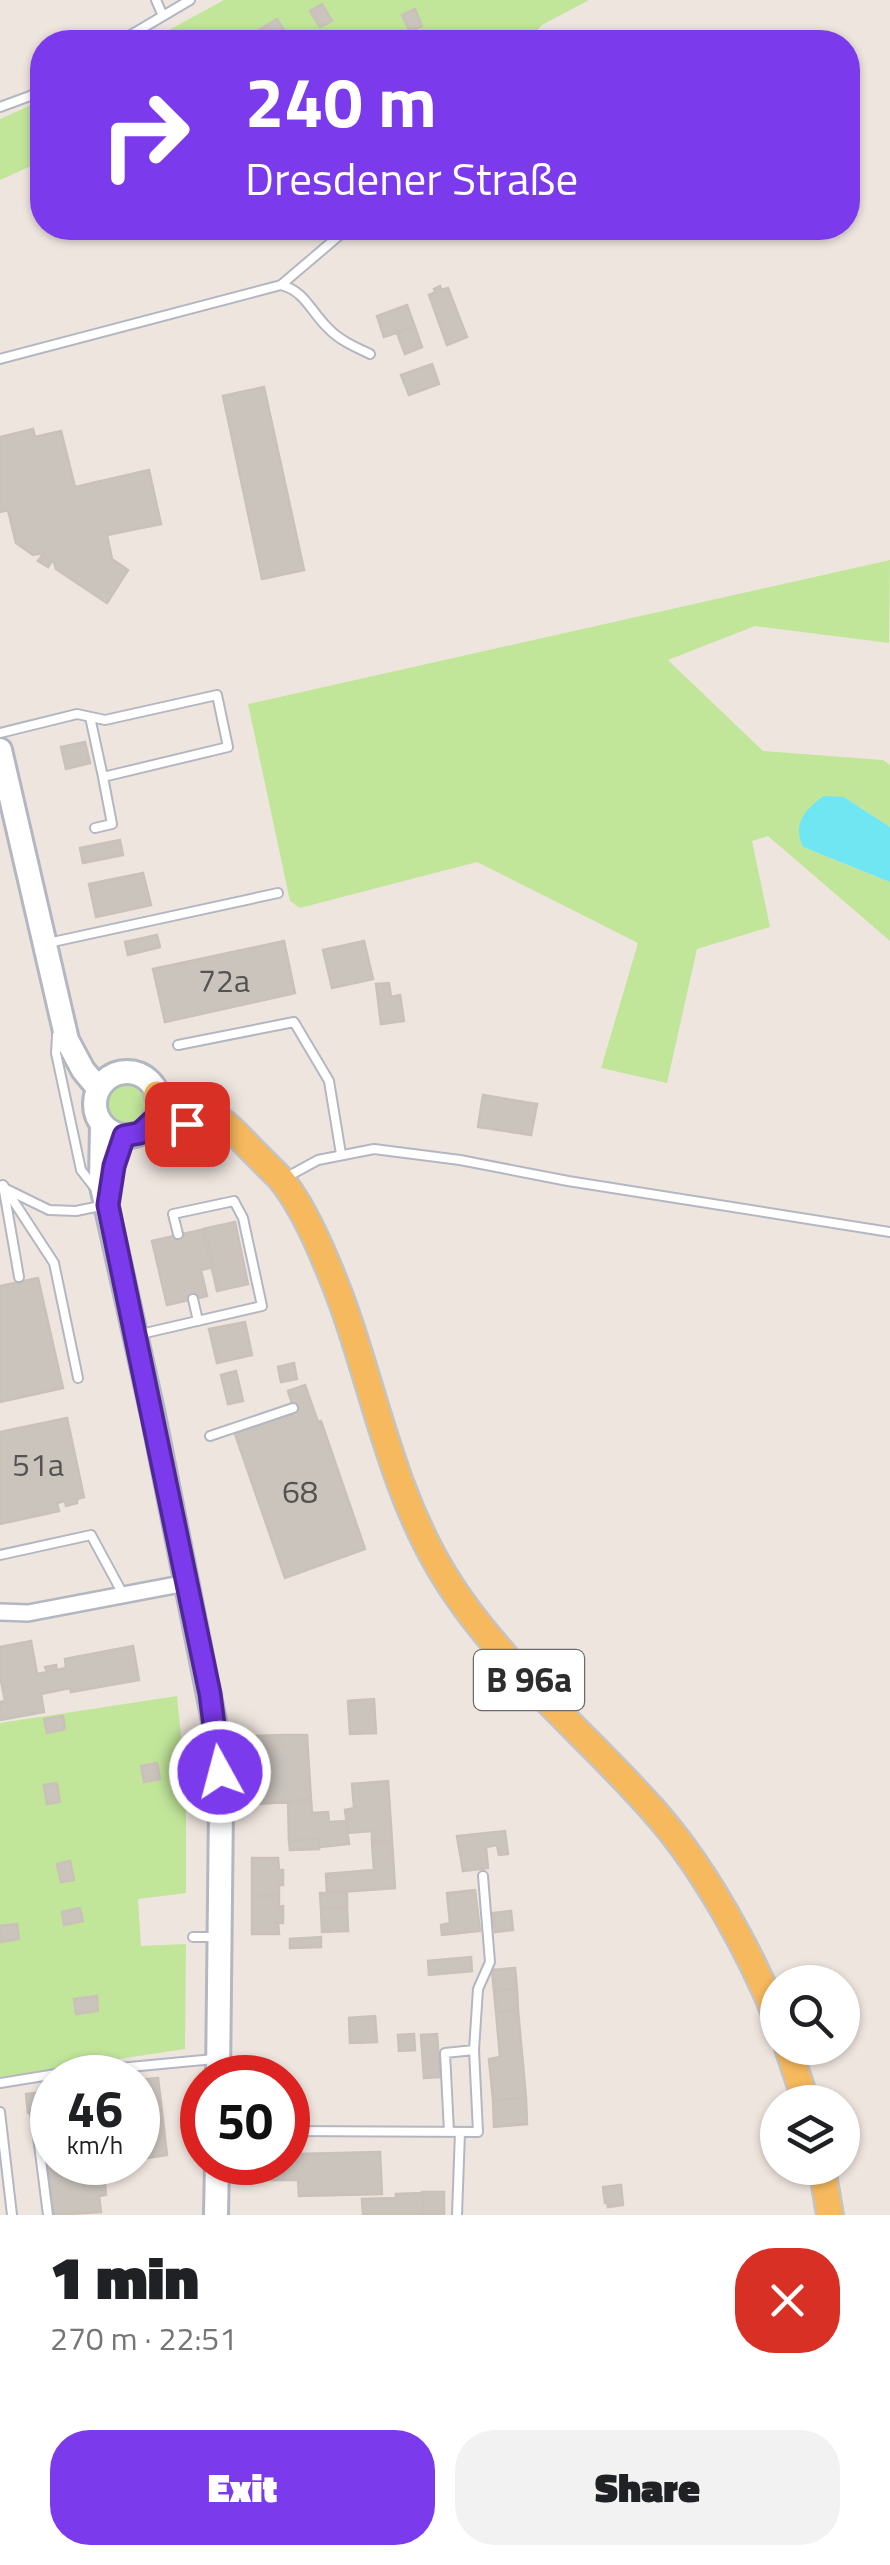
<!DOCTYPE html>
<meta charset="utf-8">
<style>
body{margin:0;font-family:"Titillium Web",sans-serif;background:#f2f2f2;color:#202124;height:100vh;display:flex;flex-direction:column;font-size:38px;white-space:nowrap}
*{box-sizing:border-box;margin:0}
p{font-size:32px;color:#757577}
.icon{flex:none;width:55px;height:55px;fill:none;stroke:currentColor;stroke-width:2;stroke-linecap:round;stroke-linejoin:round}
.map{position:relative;height:2215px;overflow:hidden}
.sheet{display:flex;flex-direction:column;background:#fff;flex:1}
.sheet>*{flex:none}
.guide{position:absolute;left:30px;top:30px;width:830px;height:210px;border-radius:40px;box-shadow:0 2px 8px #0004;background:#7c3aed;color:#fff;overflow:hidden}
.fabs{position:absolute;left:760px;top:1965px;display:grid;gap:20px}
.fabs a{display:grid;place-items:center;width:100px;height:100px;border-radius:50%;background:#fff;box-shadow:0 2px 8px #0004;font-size:50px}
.speed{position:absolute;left:30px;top:2055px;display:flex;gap:20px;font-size:50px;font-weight:700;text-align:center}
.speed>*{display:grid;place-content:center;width:130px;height:130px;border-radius:50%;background:#fff;box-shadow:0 2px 8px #0004;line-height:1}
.speed small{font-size:25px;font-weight:400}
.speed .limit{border:15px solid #d22;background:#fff;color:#111}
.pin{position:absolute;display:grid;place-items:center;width:85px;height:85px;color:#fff;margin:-42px;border-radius:20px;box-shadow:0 5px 15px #0006}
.me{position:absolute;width:110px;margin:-55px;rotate:353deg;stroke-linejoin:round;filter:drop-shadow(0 0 8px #0008)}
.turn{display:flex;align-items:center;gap:35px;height:210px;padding:0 50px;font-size:45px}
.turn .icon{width:130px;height:130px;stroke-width:2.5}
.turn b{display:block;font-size:70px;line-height:85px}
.round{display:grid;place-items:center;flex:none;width:105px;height:105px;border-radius:40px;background:#f2f2f2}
.head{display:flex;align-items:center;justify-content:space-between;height:170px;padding:0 50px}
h1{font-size:60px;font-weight:800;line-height:75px}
.action{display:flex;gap:20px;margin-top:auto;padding:20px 50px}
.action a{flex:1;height:115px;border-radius:40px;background:#7c3aed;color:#fff;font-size:40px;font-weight:800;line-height:115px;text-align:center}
.action a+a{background:#f2f2f2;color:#202124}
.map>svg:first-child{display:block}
.green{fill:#c1e69a}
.water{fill:#70e6f3}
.building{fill:#cac4bd;stroke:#cac1b8;stroke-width:2.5}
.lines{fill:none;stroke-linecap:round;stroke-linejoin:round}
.lane-casing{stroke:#b3b7c1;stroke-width:12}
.street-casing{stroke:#b3b7c1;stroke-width:20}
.secondary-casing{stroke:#b3b7c1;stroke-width:28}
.primary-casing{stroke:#c4c4c4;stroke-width:30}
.lane{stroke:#fff;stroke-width:8}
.street{stroke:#fff;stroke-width:15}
.secondary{stroke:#fff;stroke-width:22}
.primary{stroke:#f6b95d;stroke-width:25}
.route-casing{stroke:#51269a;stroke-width:25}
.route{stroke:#7c3aed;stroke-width:18}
.labels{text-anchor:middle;stroke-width:9;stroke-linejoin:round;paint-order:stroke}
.number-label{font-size:32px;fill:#545351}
.shield{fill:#fff;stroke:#6c6c6c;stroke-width:2.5}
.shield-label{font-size:35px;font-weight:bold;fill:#2d2d2d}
</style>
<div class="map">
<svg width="890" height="2215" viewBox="0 0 890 2215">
<rect width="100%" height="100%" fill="#efe5df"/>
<!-- green -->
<path class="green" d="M 224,0 L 589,0 L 542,25 L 527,42 L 147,42 Z
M 42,100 L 42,161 L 0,180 L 0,119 Z
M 890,560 L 889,643 L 755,626 L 668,660 L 763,751 L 883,760 L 890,765 L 890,827 L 844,797 L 803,847 L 890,882 L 890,941 L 768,836 L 752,841 L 770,927 L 697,949 L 667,1083 L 601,1068 L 638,943 L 477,862 L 300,908 L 290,901 L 248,704 Z
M105 1104a21 21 0 1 1 42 0a21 21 0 1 1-42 0Z
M 177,1696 L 186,1786 L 186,1893 L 138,1899 L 141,1946 L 186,1944 L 185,2049 L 0,2077 L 0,1723 Z"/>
<!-- water -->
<path class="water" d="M 824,796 L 844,797 L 890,827 L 890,882 L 803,847 C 792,824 805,809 824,796 Z"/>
<!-- building -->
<path class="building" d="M 322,4 L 332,21 L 320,27 L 310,11 Z
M 415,9 L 422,26 L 410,32 L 402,15 Z
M 277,19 L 289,38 L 283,42 L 267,42 L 259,30 Z
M 440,286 L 441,290 L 448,288 L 467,337 L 447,345 L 429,295 L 436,292 L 434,289 Z
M 407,305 L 415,327 L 384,337 L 377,316 Z
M 415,327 L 422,347 L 405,354 L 397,333 Z
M 432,364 L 439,384 L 409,395 L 401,375 Z
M 264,387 L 304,570 L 262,579 L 223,396 Z
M 33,429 L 35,437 L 61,431 L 75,487 L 149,470 L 161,524 L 107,535 L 112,559 L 128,570 L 107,603 L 56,569 L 53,559 L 48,567 L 38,561 L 44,553 L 33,555 L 16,543 L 8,510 L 0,512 L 0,437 Z
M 85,742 L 90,763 L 66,769 L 61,747 Z
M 120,840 L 123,855 L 83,863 L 80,848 Z
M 143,873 L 151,905 L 96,917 L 89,884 Z
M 157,935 L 160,947 L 128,955 L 125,942 Z
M 284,941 L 295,993 L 165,1022 L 153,969 Z
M 364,941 L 373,979 L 332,988 L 323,950 Z
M 389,983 L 391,997 L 400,995 L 404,1021 L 381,1024 L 376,984 Z
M 483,1095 L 537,1104 L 531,1135 L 478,1127 Z
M 235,1222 L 248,1284 L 217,1291 L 203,1229 Z
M 205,1229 L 214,1267 L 201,1270 L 207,1296 L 167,1305 L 152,1241 Z
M 38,1278 L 63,1388 L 0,1402 L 0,1286 Z
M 245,1322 L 252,1355 L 217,1363 L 209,1329 Z
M 294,1363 L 297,1379 L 281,1382 L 278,1367 Z
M 236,1371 L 243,1401 L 228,1404 L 221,1375 Z
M 305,1385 L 318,1422 L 321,1421 L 365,1549 L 285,1578 L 235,1434 L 295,1413 L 288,1391 Z
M 67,1418 L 84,1497 L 77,1499 L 77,1503 L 66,1506 L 65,1501 L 57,1503 L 59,1511 L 0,1524 L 0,1432 Z
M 31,1641 L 37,1674 L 47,1672 L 45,1667 L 56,1665 L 57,1670 L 66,1668 L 65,1659 L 133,1646 L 139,1680 L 71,1692 L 70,1688 L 41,1694 L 44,1712 L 0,1720 L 0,1702 L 5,1701 L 0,1676 L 0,1647 Z
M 374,1699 L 376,1733 L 350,1734 L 348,1701 Z
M 63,1716 L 65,1729 L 47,1733 L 44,1719 Z
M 282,1735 L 307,1735 L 311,1800 L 259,1804 L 255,1736 Z
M 157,1763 L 160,1779 L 144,1782 L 141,1766 Z
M 388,1781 L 392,1841 L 372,1842 L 372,1831 L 348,1833 L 345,1810 L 354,1808 L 352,1784 Z
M 57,1783 L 60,1802 L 47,1804 L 44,1785 Z
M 311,1800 L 312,1813 L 328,1812 L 329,1822 L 346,1821 L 349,1844 L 319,1847 L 319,1839 L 289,1841 L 288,1801 Z
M 505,1831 L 508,1854 L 499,1855 L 497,1845 L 486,1847 L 488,1868 L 463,1871 L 457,1836 Z
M 319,1839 L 319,1849 L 290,1850 L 289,1841 Z
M 392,1841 L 395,1888 L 327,1893 L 326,1874 L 374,1870 L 372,1842 Z
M 252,1858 L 278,1858 L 279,1870 L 283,1870 L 283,1885 L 279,1885 L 279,1895 L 252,1896 Z
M 70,1861 L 74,1880 L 61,1882 L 57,1864 Z
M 475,1890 L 480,1931 L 442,1935 L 441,1925 L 450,1923 L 447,1893 Z
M 347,1892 L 347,1907 L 321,1909 L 320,1893 Z
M 279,1895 L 279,1907 L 283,1906 L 283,1923 L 278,1923 L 279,1934 L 252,1934 L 252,1896 Z
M 347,1907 L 348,1931 L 322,1932 L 321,1909 Z
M 80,1908 L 83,1921 L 64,1925 L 62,1912 Z
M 511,1911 L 513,1930 L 495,1932 L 493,1913 Z
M 17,1924 L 19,1939 L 1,1942 L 0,1926 Z
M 321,1937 L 321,1947 L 290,1948 L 290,1939 Z
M 471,1957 L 472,1971 L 429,1975 L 428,1961 Z
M 515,1968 L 517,1989 L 494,1991 L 492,1970 Z
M 517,1989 L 518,2010 L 496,2012 L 494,1991 Z
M 97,1996 L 98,2011 L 76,2014 L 74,1999 Z
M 518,2010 L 526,2098 L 493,2100 L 489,2059 L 500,2057 L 496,2012 Z
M 375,2016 L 377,2042 L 350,2043 L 349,2018 Z
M 414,2034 L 415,2050 L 399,2051 L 398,2035 Z
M 437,2034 L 440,2077 L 424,2078 L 421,2035 Z
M 158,2078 L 167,2155 L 140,2159 L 138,2146 L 138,2080 Z
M 52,2091 L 52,2162 L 95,2162 L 97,2177 L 104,2176 L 106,2195 L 99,2196 L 101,2212 L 54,2215 L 40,2112 L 28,2113 L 26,2094 Z
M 526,2098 L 527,2124 L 494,2127 L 493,2100 Z
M 380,2152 L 382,2194 L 299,2196 L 298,2180 L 284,2180 L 285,2162 L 297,2162 L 297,2154 Z
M 248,2162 L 285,2162 L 284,2180 L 252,2180 L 252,2171 L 248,2171 Z
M 621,2185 L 623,2205 L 608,2207 L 607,2203 L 605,2203 L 603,2187 Z
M 422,2192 L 444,2192 L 444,2215 L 423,2215 Z
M 422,2193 L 423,2215 L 363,2215 L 362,2199 L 396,2198 L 396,2194 Z"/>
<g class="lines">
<defs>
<path id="lane" d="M 156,0 L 163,16
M 119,42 L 190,0
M 0,107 L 30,96 L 42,89
M 281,285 C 305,291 311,312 328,328 C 339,340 355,347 370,354
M 0,359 L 281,285 L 348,228
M 0,733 L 77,714 L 105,720 L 217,695 L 228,747 L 103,777 L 90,717
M 95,828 L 112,824 L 103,777
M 48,943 L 278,893
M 57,1035 L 56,1053 L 81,1170 L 95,1188
M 178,1045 L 294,1022 L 329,1081 L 341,1154
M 285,1178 L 318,1160 L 374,1149 L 460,1160 L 568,1181 L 890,1232
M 0,1186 L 49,1210 L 76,1211 L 105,1205
M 19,1277 L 3,1185 L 54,1263 L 78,1378
M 193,1299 L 198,1321
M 141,1334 L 262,1306 L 243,1218 L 234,1201 L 173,1214 L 178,1234
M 210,1436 L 293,1408
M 0,1555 L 91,1535 L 124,1596
M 193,1937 L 216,1937
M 474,2050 L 478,1989 L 490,1962 L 483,1876
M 0,2083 L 56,2074 L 214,2059
M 0,2112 L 12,2215
M 35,2113 L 48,2215
M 288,2131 L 478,2132 L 474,2050 L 445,2053 L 449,2132
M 457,2215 L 460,2132"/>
<path id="street" d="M 0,1612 L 28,1613 L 186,1583"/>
<path id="secondary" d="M 0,750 L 67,1040 L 83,1070 L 98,1088
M95 1104a32 32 0 1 1 64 0a32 32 0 1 1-64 0Z
M 102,1125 L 101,1182 L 153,1415 L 218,1741 L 221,1806 L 218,2078
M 216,2215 L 217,2162"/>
<path id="primary" d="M 157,1094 C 178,1102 200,1108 220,1120 C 232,1128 243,1141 253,1151 C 262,1160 271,1169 280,1178 C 300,1202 315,1235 327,1264 C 371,1366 385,1479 444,1575 C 500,1667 590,1736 660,1818 C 707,1873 750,1952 778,2020
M 155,1119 L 187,1124 L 218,1134
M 788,2048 L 806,2102
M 822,2168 L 830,2215"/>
</defs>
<!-- lane casing -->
<use href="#lane" class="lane-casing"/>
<!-- street casing -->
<use href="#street" class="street-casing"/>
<!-- secondary casing -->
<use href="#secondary" class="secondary-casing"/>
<!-- primary casing -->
<use href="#primary" class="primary-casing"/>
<!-- lane -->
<use href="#lane" class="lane"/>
<!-- street -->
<use href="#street" class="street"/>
<!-- secondary -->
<use href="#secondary" class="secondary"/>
<!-- primary -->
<use href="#primary" class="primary"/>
</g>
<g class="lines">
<defs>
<path id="route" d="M 187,1124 L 155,1119 L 140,1133 L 124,1136 L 114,1166 L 108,1205 L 210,1694 L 220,1772"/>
</defs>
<!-- route casing -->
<use href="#route" class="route-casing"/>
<!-- route -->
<use href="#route" class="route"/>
</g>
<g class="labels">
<!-- number labels -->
<g class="number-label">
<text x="224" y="992">72a</text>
<text x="38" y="1476">51a</text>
<text x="300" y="1503">68</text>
</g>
<!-- shield labels -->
<rect class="shield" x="474" y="1650" width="110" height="60" rx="8"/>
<g class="shield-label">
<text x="529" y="1692">B 96a</text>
</g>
</g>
</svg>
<div class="fabs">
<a><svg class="icon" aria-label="search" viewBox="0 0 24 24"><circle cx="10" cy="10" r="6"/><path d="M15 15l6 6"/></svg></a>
<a><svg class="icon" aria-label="layers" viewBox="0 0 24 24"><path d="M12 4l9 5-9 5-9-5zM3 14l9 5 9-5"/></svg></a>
</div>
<div class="speed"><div>46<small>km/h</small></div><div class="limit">50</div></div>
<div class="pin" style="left:187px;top:1124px;background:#d93025"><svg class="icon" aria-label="arrive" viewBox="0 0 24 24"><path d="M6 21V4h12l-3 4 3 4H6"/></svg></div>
<svg class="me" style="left:220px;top:1772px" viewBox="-20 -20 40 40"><circle r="17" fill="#7c3aed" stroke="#fff" stroke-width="3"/><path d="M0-11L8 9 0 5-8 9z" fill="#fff"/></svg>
<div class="guide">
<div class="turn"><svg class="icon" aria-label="right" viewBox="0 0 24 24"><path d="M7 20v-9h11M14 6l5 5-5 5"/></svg><div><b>240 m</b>Dresdener Straße</div></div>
</div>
</div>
<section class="sheet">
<div class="head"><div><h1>1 min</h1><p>270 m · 22:51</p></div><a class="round" style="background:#d93025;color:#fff"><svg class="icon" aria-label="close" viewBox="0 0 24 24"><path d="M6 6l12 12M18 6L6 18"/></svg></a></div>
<div class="action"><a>Exit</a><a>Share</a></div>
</section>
